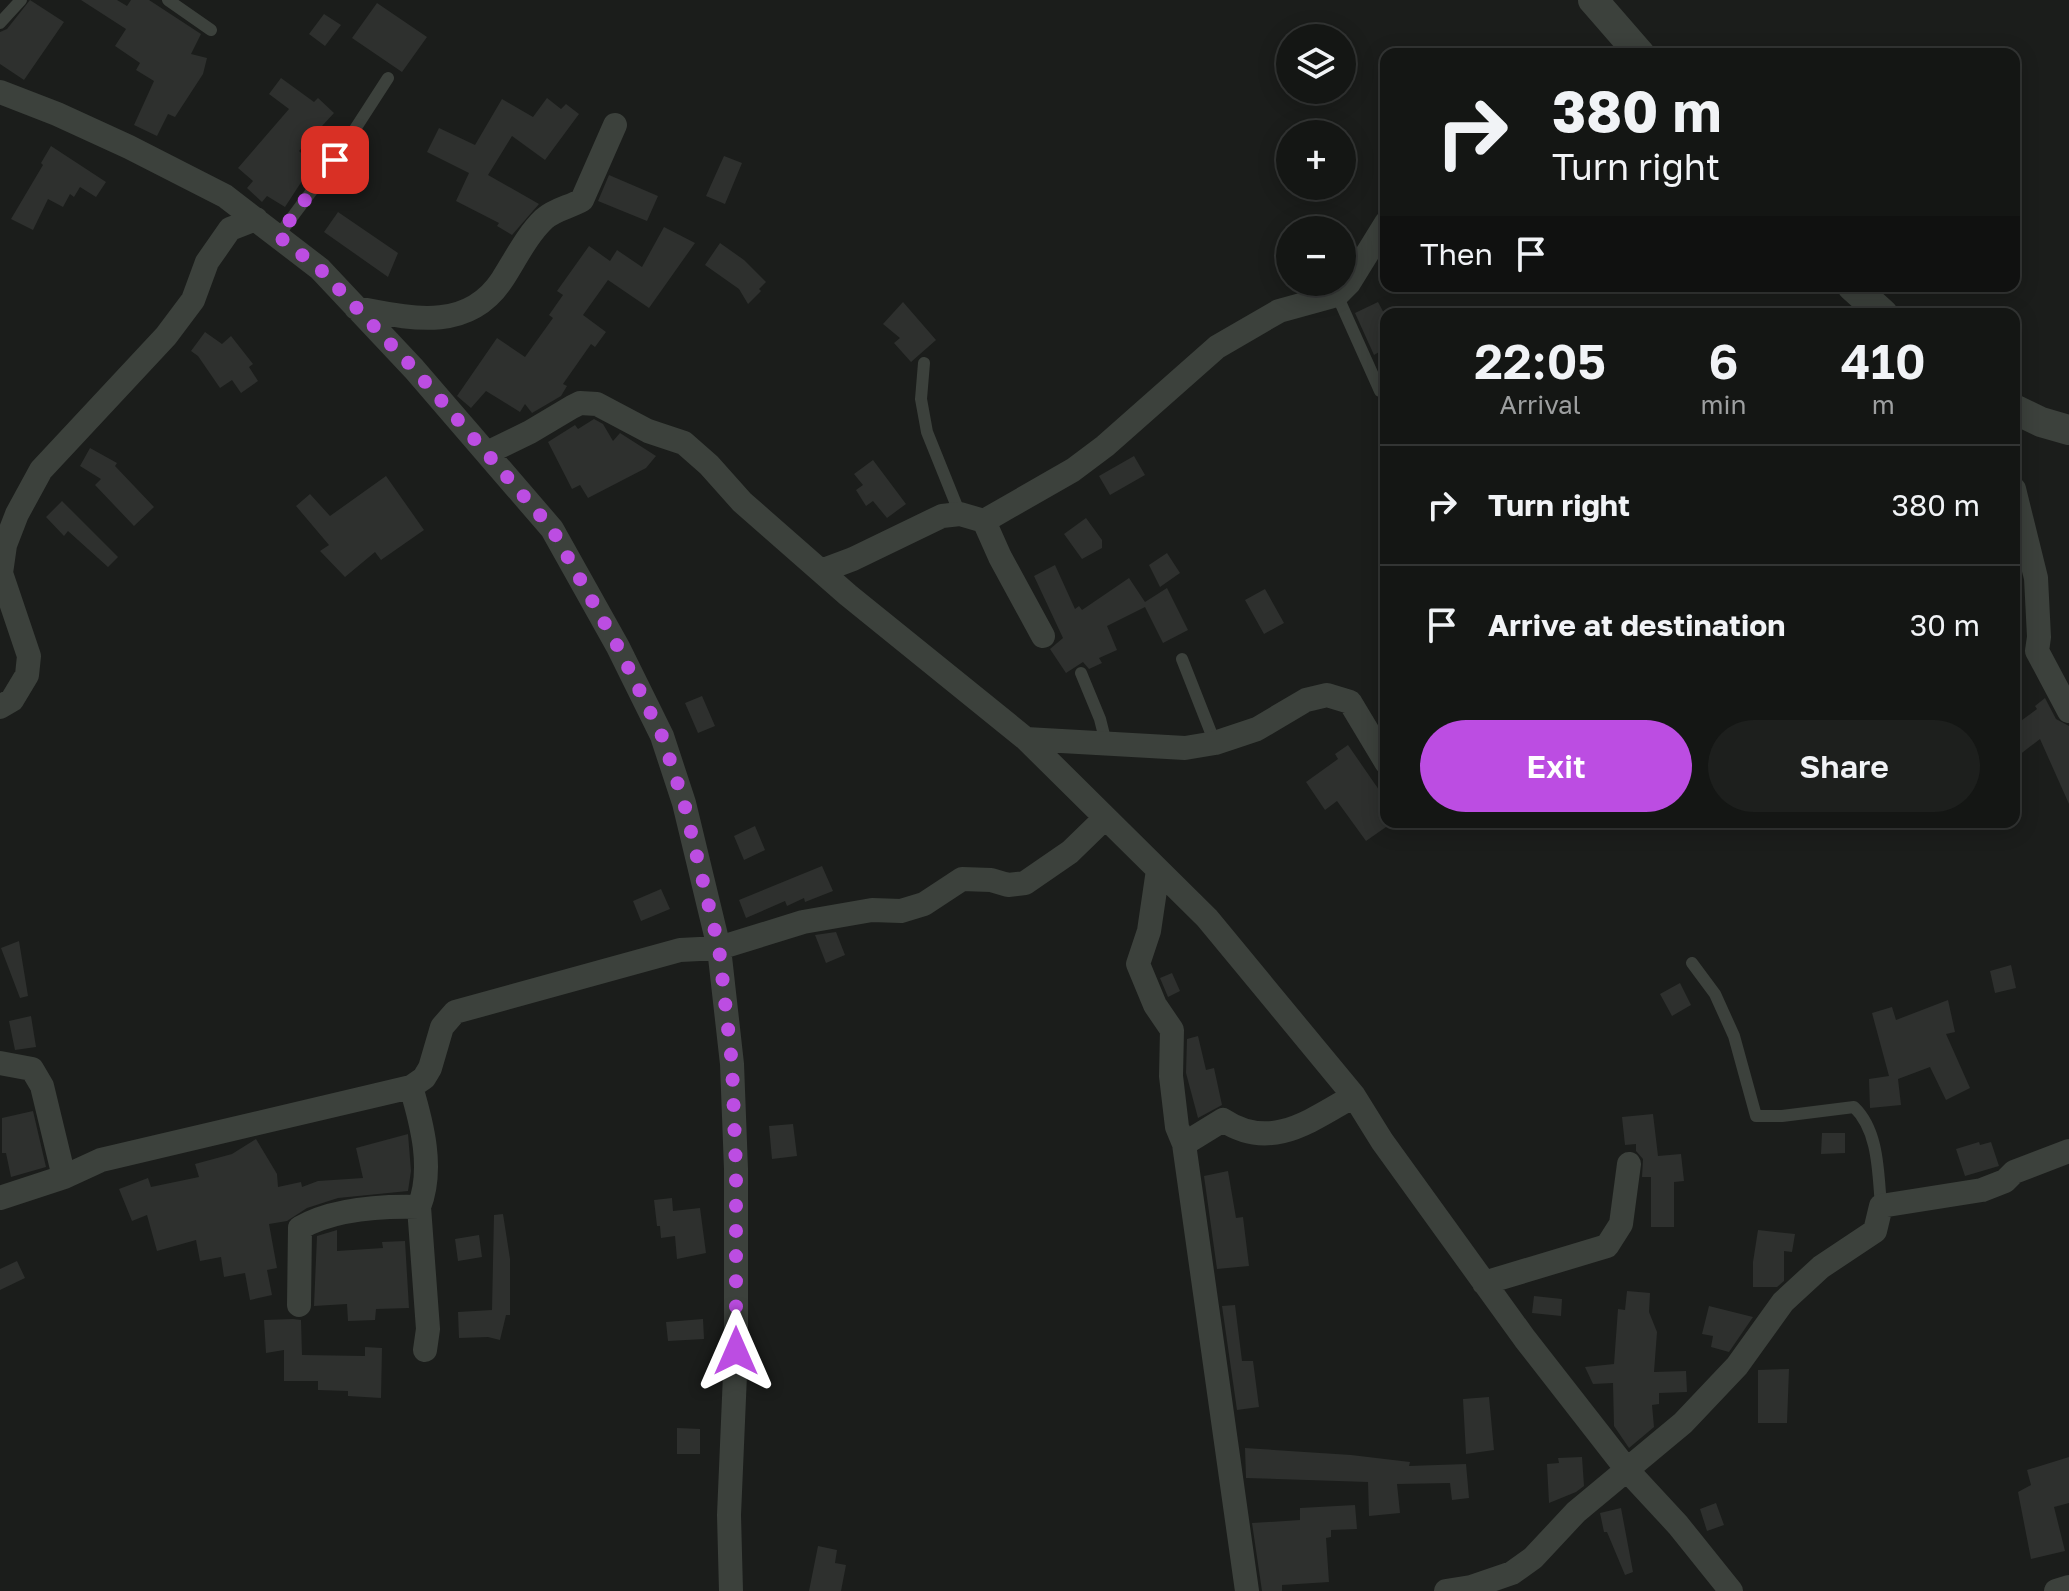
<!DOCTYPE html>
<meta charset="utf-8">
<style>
body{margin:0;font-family:"Golos Text",sans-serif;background:#1d1f1d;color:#f1f3f6;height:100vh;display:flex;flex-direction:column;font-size:30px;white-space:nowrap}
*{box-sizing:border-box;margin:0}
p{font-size:26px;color:#9d9fa0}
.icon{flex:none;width:44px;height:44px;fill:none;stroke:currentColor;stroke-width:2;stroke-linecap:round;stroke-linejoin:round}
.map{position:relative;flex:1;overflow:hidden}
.sheet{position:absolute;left:1380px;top:308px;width:640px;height:520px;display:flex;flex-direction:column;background:#141614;border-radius:16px;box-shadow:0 4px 20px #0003,0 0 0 2px #333534}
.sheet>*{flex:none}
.banner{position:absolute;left:1380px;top:48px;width:640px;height:244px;border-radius:16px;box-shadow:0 4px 20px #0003,0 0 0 2px #333534;background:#141614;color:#f1f3f6;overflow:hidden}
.buttons{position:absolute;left:1276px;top:24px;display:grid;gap:16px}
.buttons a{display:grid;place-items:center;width:80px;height:80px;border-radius:50%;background:#141614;box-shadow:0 4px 20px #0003,0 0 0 2px #333534;font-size:40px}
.pin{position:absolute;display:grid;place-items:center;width:68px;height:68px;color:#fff;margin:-34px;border-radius:16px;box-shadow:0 4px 12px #0006}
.me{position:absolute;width:88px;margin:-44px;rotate:0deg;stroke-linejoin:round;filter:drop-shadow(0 0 6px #0008)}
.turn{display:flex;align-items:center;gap:28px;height:168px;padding:0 40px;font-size:36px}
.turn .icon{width:104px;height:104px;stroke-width:2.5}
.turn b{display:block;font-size:56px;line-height:68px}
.then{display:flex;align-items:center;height:76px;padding:0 40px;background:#0003;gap:16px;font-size:30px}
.eta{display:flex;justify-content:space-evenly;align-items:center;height:136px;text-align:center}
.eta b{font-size:48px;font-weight:600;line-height:56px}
.cta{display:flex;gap:16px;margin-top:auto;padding:16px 40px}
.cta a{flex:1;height:92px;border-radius:48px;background:#bc4de2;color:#fff;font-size:32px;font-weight:600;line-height:92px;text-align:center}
.cta a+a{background:#1d1f1d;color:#f1f3f6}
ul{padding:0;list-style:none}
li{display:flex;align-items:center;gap:24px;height:120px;padding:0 40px;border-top:2px solid #333534}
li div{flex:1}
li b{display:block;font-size:30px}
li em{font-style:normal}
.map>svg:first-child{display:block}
.building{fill:#2e302e}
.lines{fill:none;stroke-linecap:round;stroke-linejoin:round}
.service{stroke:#3c413c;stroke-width:12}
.minor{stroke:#3c413c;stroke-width:24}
.tertiary{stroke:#3c413c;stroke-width:30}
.route{stroke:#bc4de2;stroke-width:14;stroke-dasharray:0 25.2}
</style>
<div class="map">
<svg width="2069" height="1591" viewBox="0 0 2069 1591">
<rect width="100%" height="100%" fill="#1b1d1b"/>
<!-- building -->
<path class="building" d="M 30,0 L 64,22 L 24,80 L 0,64 L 0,32 L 7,29 Z
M 81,0 L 117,0 L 127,6 L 131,0 L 149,0 L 201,34 L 191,54 L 207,58 L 203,74 L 175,117 L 168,114 L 157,136 L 134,125 L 154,81 L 136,70 L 140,63 L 115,46 L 126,29 Z
M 377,3 L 427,37 L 402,72 L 352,38 Z
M 324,14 L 341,25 L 325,46 L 309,34 Z
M 281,78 L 314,102 L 318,98 L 334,113 L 299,151 L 313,164 L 285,207 L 267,196 L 262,202 L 247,188 L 253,181 L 238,168 L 289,109 L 269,94 Z
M 547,98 L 561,109 L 566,104 L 579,114 L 545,160 L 512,136 L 488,175 L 539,204 L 512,235 L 497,226 L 499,223 L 456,201 L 469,173 L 427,152 L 439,128 L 475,145 L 502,99 L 533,117 Z
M 51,146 L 106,182 L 96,197 L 80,187 L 74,197 L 70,194 L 63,207 L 48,199 L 33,230 L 11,219 L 43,165 L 41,163 Z
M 724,156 L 742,163 L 725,204 L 706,196 Z
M 609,175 L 658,196 L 647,221 L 598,201 Z
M 338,212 L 398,253 L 388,277 L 324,232 Z
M 664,227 L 695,243 L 649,308 L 608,280 L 583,315 L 606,332 L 595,347 L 591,344 L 563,384 L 567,386 L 561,396 L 532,413 L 525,404 L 520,412 L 486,391 L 471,408 L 457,396 L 497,338 L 525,357 L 553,318 L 549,315 L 563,295 L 557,291 L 589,246 L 610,261 L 617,250 L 642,267 Z
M 720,243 L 744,260 L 766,282 L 759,289 L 761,291 L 748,304 L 739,289 L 705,265 Z
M 903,302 L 936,340 L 911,362 L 894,343 L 900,338 L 883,324 Z
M 1378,302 L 1386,317 L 1386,348 L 1374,355 L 1355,313 Z
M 205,332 L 222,344 L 231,336 L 253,364 L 249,367 L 258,381 L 241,393 L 232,380 L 220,388 L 198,356 L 191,351 Z
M 594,419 L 603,424 L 613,441 L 620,433 L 656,456 L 646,468 L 588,498 L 580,485 L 572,489 L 548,442 L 575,425 L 578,429 Z
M 90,448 L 117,463 L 115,466 L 154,507 L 134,526 L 95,485 L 101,479 L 80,466 Z
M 1134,456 L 1145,475 L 1110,495 L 1099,476 Z
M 873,460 L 906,504 L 887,518 L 873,501 L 866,506 L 856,490 L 863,485 L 854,474 Z
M 386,476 L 424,530 L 381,560 L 375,552 L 345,577 L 320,551 L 329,545 L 296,506 L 310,494 L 330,516 Z
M 62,501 L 118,557 L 108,567 L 68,531 L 64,536 L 46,517 Z
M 1086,518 L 1102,540 L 1102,548 L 1082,559 L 1064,534 Z
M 1167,553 L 1180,573 L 1160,587 L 1149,565 Z
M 1055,565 L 1075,609 L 1079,606 L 1082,610 L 1129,578 L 1145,602 L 1167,588 L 1188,630 L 1163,643 L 1145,607 L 1107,626 L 1117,650 L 1099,658 L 1102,663 L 1089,669 L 1083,662 L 1066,673 L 1050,649 L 1063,638 L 1034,576 Z
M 1265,589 L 1284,623 L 1264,634 L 1245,600 Z
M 702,696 L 715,726 L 698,733 L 685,703 Z
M 2045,698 L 2056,719 L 2069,726 L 2069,804 L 2040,739 L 2014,759 L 2014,726 L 2037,709 L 2035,706 Z
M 1348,745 L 1386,800 L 1386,827 L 1366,841 L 1337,801 L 1325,810 L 1306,782 L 1338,759 L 1335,754 Z
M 755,826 L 765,850 L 744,860 L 734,836 Z
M 822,866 L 833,891 L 805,902 L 804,898 L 787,906 L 785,901 L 746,918 L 739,900 Z
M 661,889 L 670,909 L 641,921 L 633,901 Z
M 836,932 L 845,955 L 826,963 L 815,935 Z
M 19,941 L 28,996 L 20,998 L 1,948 Z
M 2011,965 L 2016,988 L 1995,993 L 1990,971 Z
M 1172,973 L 1180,991 L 1168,997 L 1160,978 Z
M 1680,983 L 1691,1005 L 1672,1016 L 1660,994 Z
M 1948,1000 L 1955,1032 L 1946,1034 L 1970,1088 L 1946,1100 L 1930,1067 L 1898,1079 L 1901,1105 L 1870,1108 L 1869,1079 L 1889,1076 L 1872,1013 L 1892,1007 L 1896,1020 Z
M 31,1016 L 36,1047 L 15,1050 L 9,1021 Z
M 1198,1036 L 1206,1070 L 1214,1068 L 1222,1105 L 1198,1118 L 1186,1073 L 1187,1039 Z
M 33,1111 L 46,1167 L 11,1177 L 6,1153 L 2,1153 L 2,1118 Z
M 1653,1114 L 1658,1156 L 1681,1154 L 1684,1181 L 1674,1182 L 1674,1227 L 1651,1227 L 1651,1177 L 1642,1177 L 1643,1159 L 1636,1151 L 1636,1144 L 1625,1145 L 1622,1117 Z
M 793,1124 L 797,1156 L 772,1159 L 769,1126 Z
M 1822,1133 L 1845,1133 L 1845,1153 L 1821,1154 Z
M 408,1134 L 411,1171 L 408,1191 L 338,1198 L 307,1208 L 287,1221 L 269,1224 L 277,1268 L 267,1270 L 272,1295 L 250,1300 L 245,1273 L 224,1277 L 221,1257 L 200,1261 L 196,1240 L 157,1251 L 147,1215 L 132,1221 L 119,1189 L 148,1178 L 151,1187 L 199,1177 L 195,1164 L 232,1154 L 256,1139 L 277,1174 L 278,1187 L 301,1182 L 302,1187 L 318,1181 L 363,1178 L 356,1148 Z
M 1979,1142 L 1980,1145 L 1991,1142 L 1999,1166 L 1965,1176 L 1956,1149 Z
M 1228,1171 L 1236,1218 L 1243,1217 L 1249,1266 L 1217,1269 L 1204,1176 Z
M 672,1198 L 673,1211 L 700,1208 L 706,1253 L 677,1259 L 675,1236 L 661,1238 L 660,1226 L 657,1226 L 654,1200 Z
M 503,1214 L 510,1259 L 510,1315 L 506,1315 L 500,1340 L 488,1337 L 459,1338 L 458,1312 L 492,1310 L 494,1215 Z
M 337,1230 L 337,1251 L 383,1248 L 382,1242 L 405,1241 L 409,1308 L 376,1309 L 375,1320 L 348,1321 L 347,1304 L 314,1306 L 317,1236 Z
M 1758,1230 L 1795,1234 L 1792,1252 L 1784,1251 L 1784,1281 L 1777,1287 L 1753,1287 L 1753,1262 Z
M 479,1235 L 482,1257 L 458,1261 L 455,1239 Z
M 17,1261 L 25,1278 L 0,1290 L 0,1269 Z
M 1627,1291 L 1650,1293 L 1649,1312 L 1657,1332 L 1654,1372 L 1686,1371 L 1687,1392 L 1659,1393 L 1659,1404 L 1652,1405 L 1654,1427 L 1629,1448 L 1614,1426 L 1613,1383 L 1593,1384 L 1585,1367 L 1614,1364 L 1618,1309 L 1625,1310 Z
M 1534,1296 L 1562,1299 L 1561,1316 L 1532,1313 Z
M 1235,1305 L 1242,1361 L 1253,1361 L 1259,1407 L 1237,1410 L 1222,1306 Z
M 1709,1306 L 1753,1317 L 1729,1352 L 1711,1347 L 1713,1336 L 1702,1334 Z
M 293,1319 L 301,1320 L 302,1355 L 365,1356 L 365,1347 L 382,1348 L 381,1398 L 348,1396 L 348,1391 L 318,1390 L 318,1381 L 284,1381 L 284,1350 L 266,1353 L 264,1320 Z
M 703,1319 L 704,1339 L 668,1341 L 666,1322 Z
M 1789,1369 L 1787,1423 L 1758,1423 L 1758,1370 Z
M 1489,1397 L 1494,1450 L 1466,1454 L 1463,1399 Z
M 677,1428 L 700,1429 L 700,1454 L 677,1454 Z
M 1245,1448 L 1351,1455 L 1410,1462 L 1409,1466 L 1466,1464 L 1469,1498 L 1452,1500 L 1450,1483 L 1397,1484 L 1400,1513 L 1369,1516 L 1368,1482 L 1246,1478 Z
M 1582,1457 L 1584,1486 L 1576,1492 L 1549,1503 L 1547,1464 L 1559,1463 L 1558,1458 Z
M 2069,1457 L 2069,1503 L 2054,1507 L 2065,1551 L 2031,1559 L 2018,1492 L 2031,1485 L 2027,1470 Z
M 1716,1503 L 1724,1525 L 1707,1531 L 1700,1509 Z
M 1355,1505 L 1357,1529 L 1331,1530 L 1331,1537 L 1326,1538 L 1329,1582 L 1282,1585 L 1282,1591 L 1262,1591 L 1252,1523 L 1300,1520 L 1300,1508 Z
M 1621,1508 L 1633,1572 L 1625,1575 L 1607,1532 L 1604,1532 L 1600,1513 Z
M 818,1546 L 837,1550 L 835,1563 L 846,1565 L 841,1591 L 809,1591 Z"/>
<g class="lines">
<!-- service -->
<path class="service" d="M 168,0 L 211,30
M 0,23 L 21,0
M 278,236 L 335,160 L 388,78
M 1337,295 L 1380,391
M 924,363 L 921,399 L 927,432 L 960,514
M 1182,659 L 1215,743
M 1081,673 L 1100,719 L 1106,743
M 1692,963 L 1715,994 L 1734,1036 L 1756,1116 L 1782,1116 L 1854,1107 C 1879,1131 1878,1173 1881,1206"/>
<!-- minor -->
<path class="minor" d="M 0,92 L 57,114 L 129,147 L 225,196 L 320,269 L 414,369 L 552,529 L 618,647 L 662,736 L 684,803 L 719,948 L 732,1064 L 736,1169 L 736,1351 L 729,1515 L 731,1591
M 356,308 C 409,318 467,333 502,280 C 515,260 527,235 544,219 C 555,209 570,207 582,200 L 615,125
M 487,453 L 530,432 L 572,407 L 580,403 L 597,404 L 648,431 L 684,443 L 709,465 L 742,502 L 848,595 L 1026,739 L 1207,918 L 1354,1096 L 1382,1141 L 1525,1339 L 1628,1471 L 1678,1525 L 1731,1591
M 2014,489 L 2036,578 L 2039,637 L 2037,651 L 2069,711
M 984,521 L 1000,557 L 1043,636
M 821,571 L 853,559 L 942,516 L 960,514 L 984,521 L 1073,470 L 1105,446 L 1217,347 L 1279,311 L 1337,295 L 1349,283 L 1386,223
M 0,707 L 12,700 L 27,675 L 29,656 L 1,573 L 5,545 L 17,514 L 41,470 L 166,336 L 193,300 L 207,262 L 230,229 L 256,219
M 1026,739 L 1185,748 L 1215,743 L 1257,729 L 1306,700 L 1327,695 L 1350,702 L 1386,762
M 1158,870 L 1149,931 L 1138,964 L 1155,1005 L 1172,1030 L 1171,1076 L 1177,1127 L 1184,1144 L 1247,1591
M 0,1063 L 32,1069 L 42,1086 L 64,1177
M 411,1087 C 422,1124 434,1169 419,1207 L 428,1329 L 425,1350
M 1184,1144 L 1223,1120 C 1271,1152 1311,1120 1354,1096
M 0,1198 L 64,1177 L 101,1160 L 411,1087 L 424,1078 L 430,1068 L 442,1027 L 455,1012 L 680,950 L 719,948 L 803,922 L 872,910 L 901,911 L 924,904 L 962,879 L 991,880 L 1008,885 L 1025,883 L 1070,852 L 1105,818
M 1484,1283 L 1607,1246 L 1621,1224 L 1629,1164
M 299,1305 L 300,1228 C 333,1209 381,1206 419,1207
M 1446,1591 L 1471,1587 L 1512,1573 L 1533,1558 L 1576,1512 L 1683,1423 L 1737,1366 L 1783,1302 L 1821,1267 L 1875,1231 L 1881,1206 L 1982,1190 L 2005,1181 L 2014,1172 L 2069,1151
M 2056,1591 L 2069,1587"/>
<!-- tertiary -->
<path class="tertiary" d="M 1593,0 L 1640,54
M 1852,286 L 1883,314
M 2014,409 L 2041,422 L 2069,430"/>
</g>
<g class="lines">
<!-- route -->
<path class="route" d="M 335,160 L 278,236 L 320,269 L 414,369 L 552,529 L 618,647 L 662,736 L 684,803 L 719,948 L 732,1064 L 736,1169 L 736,1351"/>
</g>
</svg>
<div class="buttons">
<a><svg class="icon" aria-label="layers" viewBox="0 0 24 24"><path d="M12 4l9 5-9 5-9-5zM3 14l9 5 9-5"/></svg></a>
<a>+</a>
<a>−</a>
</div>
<div class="pin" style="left:335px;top:160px;background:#d93025"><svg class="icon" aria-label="arrive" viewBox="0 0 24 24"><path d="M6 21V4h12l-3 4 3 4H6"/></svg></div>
<svg class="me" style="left:736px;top:1351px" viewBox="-20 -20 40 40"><path d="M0-17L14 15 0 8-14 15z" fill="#bc4de2" stroke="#fff" stroke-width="4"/></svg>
<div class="banner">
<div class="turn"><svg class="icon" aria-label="right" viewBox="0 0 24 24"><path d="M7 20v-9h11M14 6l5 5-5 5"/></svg><div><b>380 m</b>Turn right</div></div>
<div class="then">Then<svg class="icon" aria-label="arrive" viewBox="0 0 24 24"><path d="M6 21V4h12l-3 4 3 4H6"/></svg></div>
</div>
<section class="sheet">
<div class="eta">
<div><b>22:05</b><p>Arrival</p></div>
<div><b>6</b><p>min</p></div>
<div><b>410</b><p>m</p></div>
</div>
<ul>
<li><svg class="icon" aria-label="right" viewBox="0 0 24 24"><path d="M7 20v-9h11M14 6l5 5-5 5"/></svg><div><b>Turn right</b></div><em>380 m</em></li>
<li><svg class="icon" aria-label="arrive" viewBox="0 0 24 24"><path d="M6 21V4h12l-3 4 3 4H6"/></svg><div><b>Arrive at destination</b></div><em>30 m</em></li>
</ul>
<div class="cta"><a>Exit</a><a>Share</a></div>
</section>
</div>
